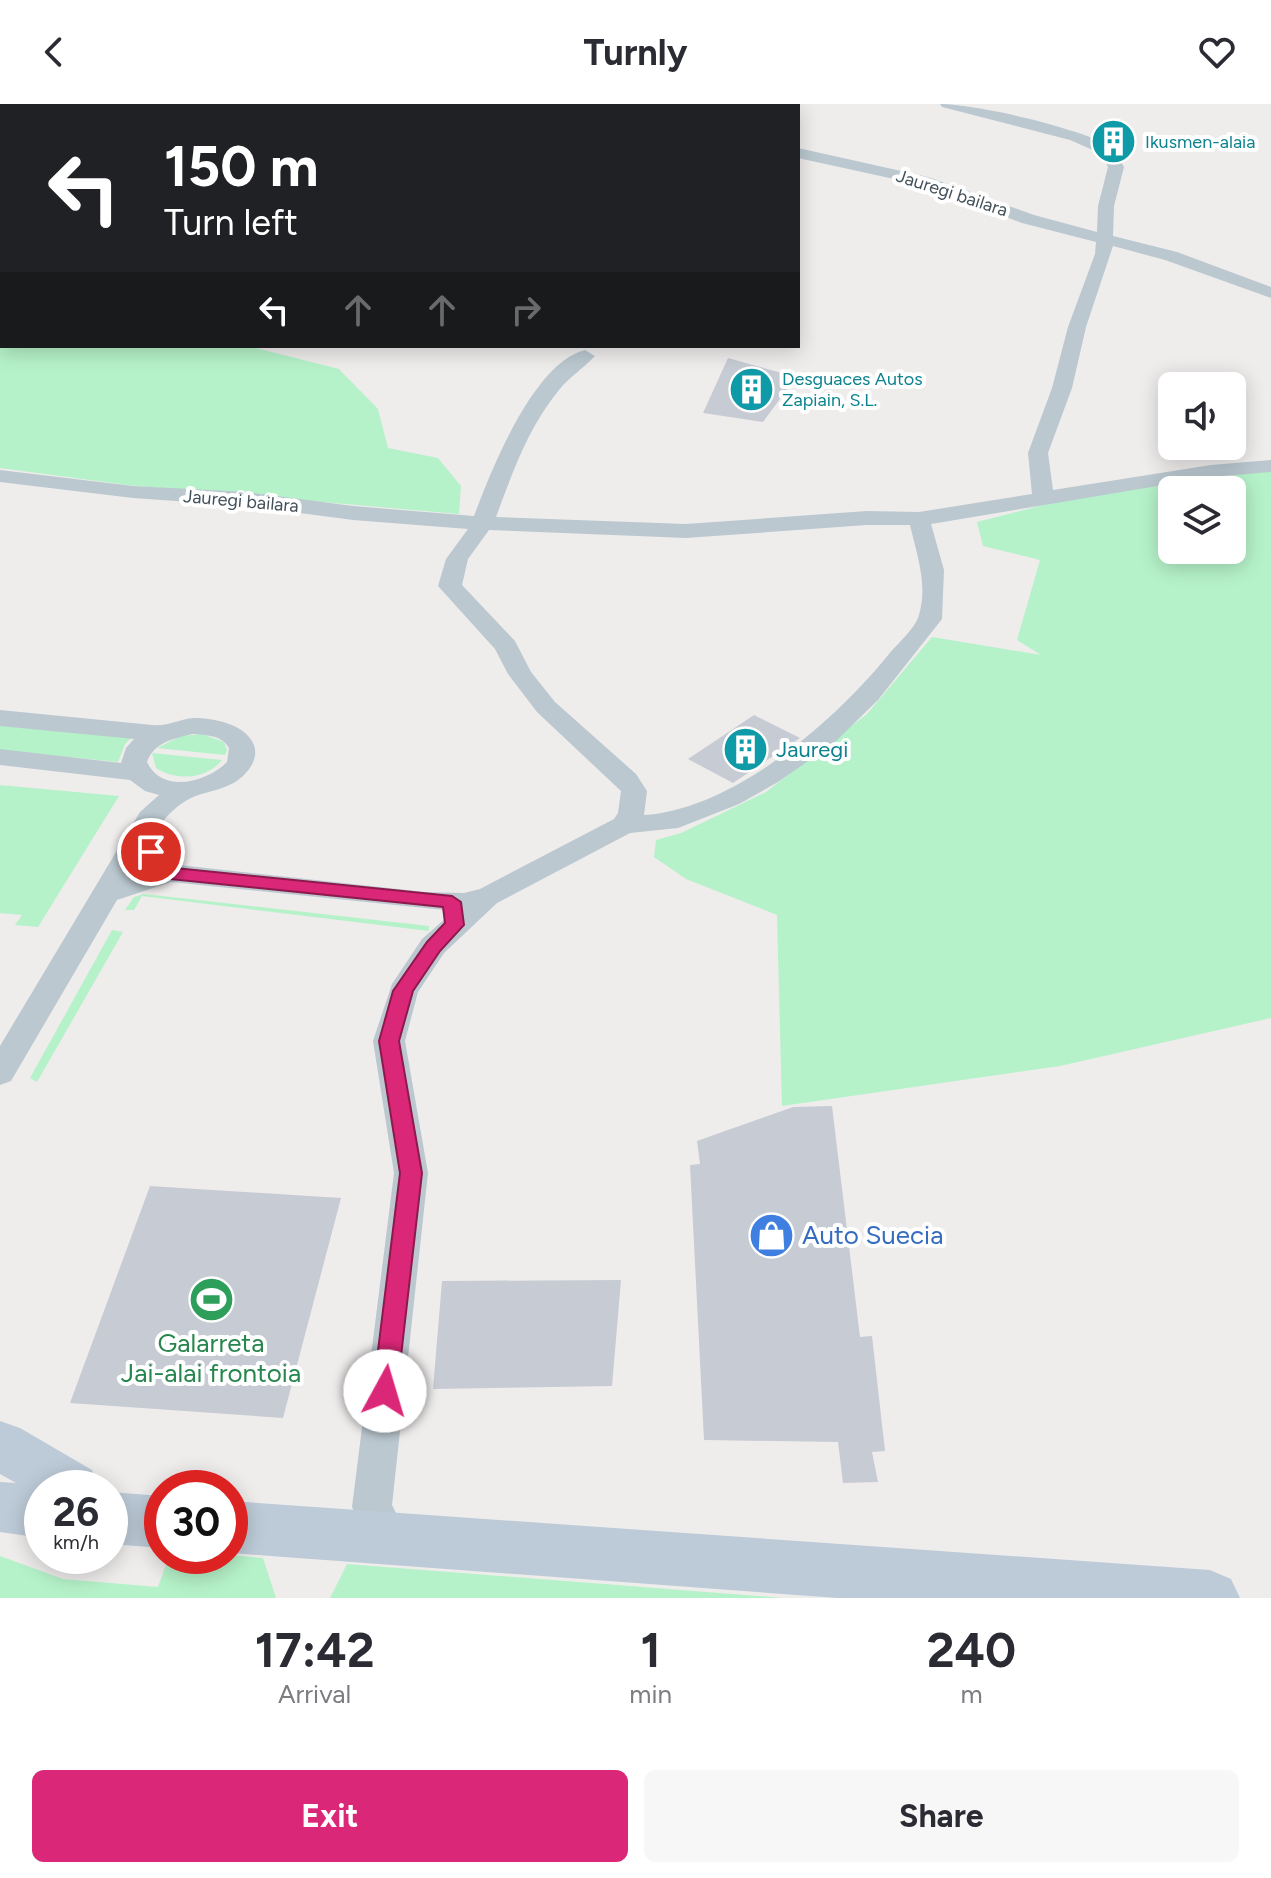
<!DOCTYPE html>
<style>
body{margin:0;font-family:Figtree,sans-serif;background:#f7f7f7;color:#2b2b33;height:100vh;display:flex;flex-direction:column;font-size:30px;white-space:nowrap}
*{box-sizing:border-box;margin:0}
p{font-size:26px;color:#7c7c81}
.icon{flex:none;width:44px;height:44px;fill:none;stroke:currentColor;stroke-width:2;stroke-linecap:round;stroke-linejoin:round}
.map{position:relative;height:1494px;overflow:hidden}
.sheet{display:flex;flex-direction:column;background:#fff;flex:1}
.sheet>*{flex:none}
.top-card{position:absolute;left:0px;top:0px;width:800px;height:244px;box-shadow:0 4px 20px #0003;background:#202124;color:#fff;overflow:hidden}
.buttons{position:absolute;left:1158px;top:268px;display:grid;gap:16px}
.buttons a{display:grid;place-items:center;width:88px;height:88px;border-radius:12px;background:#fff;box-shadow:0 4px 20px #0003;font-size:40px}
.speed{position:absolute;left:24px;top:1366px;display:flex;gap:16px;font-size:40px;font-weight:700;text-align:center}
.speed>*{display:grid;place-content:center;width:104px;height:104px;border-radius:50%;background:#fff;box-shadow:0 4px 20px #0003;line-height:1}
.speed small{font-size:20px;font-weight:400}
.speed .limit{border:12px solid #d22;background:#fff;color:#111}
.pin{position:absolute;display:grid;place-items:center;width:68px;height:68px;color:#fff;margin:-34px;border:4px solid #fff;border-radius:50%;box-shadow:0 2px 8px #0007}
.me{position:absolute;width:88px;margin:-44px;rotate:6deg;stroke-linejoin:round;filter:drop-shadow(0 0 6px #0008)}
.turn{display:flex;align-items:center;gap:28px;height:168px;padding:0 32px;font-size:36px}
.turn .icon{width:104px;height:104px;stroke-width:2.5}
.turn b{display:block;font-size:56px;line-height:68px}
.lanes{display:flex;align-items:center;height:76px;padding:0 32px;background:#0003;justify-content:center;gap:40px;direction:ltr}
.lanes .off{opacity:.35}
.eta{display:flex;justify-content:space-evenly;align-items:center;height:136px;text-align:center}
.eta b{font-size:48px;font-weight:700;line-height:56px}
.cta{display:flex;gap:16px;margin-top:auto;padding:16px 32px}
.cta a{flex:1;height:92px;border-radius:12px;background:#db2777;color:#fff;font-size:32px;font-weight:700;line-height:92px;text-align:center}
.cta a+a{background:#f7f7f7;color:#2b2b33}
header{display:flex;justify-content:space-between;align-items:center;height:104px;padding:0 32px;background:#fff;font-size:36px;font-weight:700}
.map>svg:first-child{display:block}
.green{fill:#b5f2c9;fill-rule:evenodd}
.building{fill:#c7cbd3}
.lines{fill:none;stroke-linecap:round;stroke-linejoin:round}
.minor{fill:#bbc8d0;fill-rule:evenodd}
.secondary{fill:#bdcbd8;fill-rule:evenodd}
.route{fill:#db2777;stroke:#8e194d;stroke-width:2}
.labels{text-anchor:middle;stroke-width:8;stroke-linejoin:round;paint-order:stroke}
.far-culture-label{font-size:18px;fill:#0d838f;stroke:#fff;text-anchor:start}
.far-street-label{font-size:18px;fill:#43515b;stroke:#fff}
.culture-label{font-size:22px;fill:#0d838f;stroke:#fff;text-anchor:start}
.near-shop-label{font-size:26px;fill:#366cbe;stroke:#fff;text-anchor:start}
.near-leisure-label{font-size:26px;fill:#27864d;stroke:#fff}
</style>
<header><svg class="icon" aria-label="back" viewBox="0 0 24 24"><path d="M15 5l-7 7 7 7"/></svg>Turnly<svg class="icon" aria-label="heart" viewBox="0 0 24 24"><path d="M12 20l-8-8c-3-5 5-10 8-4 3-6 11-1 8 4z"/></svg></header>
<div class="map">
<svg width="1271" height="1494" viewBox="0 0 1271 1494">
<rect width="100%" height="100%" fill="#efecec"/>
<!-- green -->
<path class="green" d="M 0,163 L 2,242 L 248,242 L 339,265 L 378,305 L 388,344 L 438,354 L 461,382 L 459,410 L 127,381 L 0,364 Z
M 1271,366 L 1271,914 L 1060,962 L 782,1002 L 777,811 L 686,775 L 654,753 L 656,736 L 681,729 L 766,688 L 867,610 L 932,533 L 1041,551 L 1017,536 L 1040,456 L 983,442 L 977,418 L 1071,394 ZM 1172,386 L 1232,386 L 1232,446 L 1172,446 Z
M 0,618 L 134,631 L 125,640 L 118,658 L 0,646 Z
M 202,630 L 224,638 L 227,646 L 225,651 L 157,644 L 181,632 Z
M 152,649 L 222,656 C 206,676 176,677 156,664 Z
M 0,681 L 119,692 L 38,823 L 15,821 L 22,811 L 0,809 Z
M 144,790 L 429,822 L 429,827 L 142,792 L 134,806 L 125,806 L 134,793 Z
M 112,826 L 123,828 L 37,978 L 30,974 Z
M 230,1451 L 263,1454 L 276,1494 L 0,1494 L 0,1452 L 63,1475 L 158,1483 L 169,1452 Z
M 347,1460 L 783,1494 L 330,1494 Z"/>
<!-- building -->
<path class="building" d="M 728,254 L 796,273 L 763,318 L 703,309 Z
M 754,611 L 800,634 L 733,679 L 688,655 Z
M 832,1002 L 860,1233 L 872,1232 L 885,1347 L 872,1348 L 878,1378 L 843,1379 L 838,1338 L 704,1336 L 690,1061 L 700,1060 L 697,1037 L 793,1003 Z
M 150,1082 L 341,1094 L 283,1314 L 70,1299 Z
M 621,1176 L 612,1282 L 433,1285 L 442,1177 Z"/>
<g class="lines">
<!-- minor -->
<path class="minor" d="M 313,0 L 330,0 L 331,2 L 314,2 Z
M 940,0 C 977,0 1078,24 1110,42 C 1117,46 1120,56 1124,63 L 1114,102 L 1113,132 L 1177,148 L 1271,183 L 1271,194 L 1165,156 L 1113,142 L 1086,223 L 1072,284 L 1048,349 L 1053,386 L 1211,361 L 1271,356 L 1271,368 L 1211,373 L 931,420 L 944,466 L 942,515 L 878,596 L 834,639 L 778,678 L 739,700 L 678,724 L 630,729 L 497,799 L 444,849 L 418,888 L 405,937 L 428,1069 L 392,1401 L 409,1435 L 403,1448 L 389,1453 L 375,1448 L 352,1403 L 394,1069 L 373,937 L 392,880 L 422,835 L 454,807 L 171,778 L 117,796 L 11,977 L 0,981 L 0,942 L 140,708 L 159,691 L 145,687 L 130,676 L 0,661 L 0,645 L 121,659 L 126,644 L 134,635 L 0,622 L 0,606 C 51,611 101,616 152,621 C 167,623 179,615 194,614 C 214,614 244,620 253,639 C 259,651 252,663 244,671 C 228,687 206,686 189,695 C 159,711 147,744 131,772 L 170,760 L 425,788 L 464,789 L 480,785 L 614,715 L 618,709 L 621,687 L 537,608 L 508,570 L 495,545 L 438,482 L 446,455 L 468,425 L 353,416 L 247,402 L 133,394 L 0,378 L 0,366 L 133,382 L 247,388 L 353,402 L 474,412 C 491,367 533,259 585,246 L 595,252 C 584,264 569,273 559,286 C 528,324 513,367 496,413 L 686,420 L 867,407 L 919,408 L 1032,390 L 1028,349 L 1052,284 L 1068,223 L 1095,150 L 1096,138 L 1022,119 L 917,80 L 798,54 L 798,44 L 928,73 L 1034,111 L 1097,128 L 1098,102 L 1108,63 L 1102,50 L 1070,36 L 942,3 ZM 867,421 L 910,421 C 917,451 928,481 919,511 C 915,525 898,539 889,550 C 835,617 734,705 644,711 L 647,687 L 636,670 L 555,598 L 531,568 L 515,537 L 462,481 L 468,455 L 489,426 L 686,434 ZM 192,630 C 206,631 222,631 229,644 L 227,658 C 206,679 162,690 147,658 C 154,638 173,635 192,630 Z"/>
<!-- secondary -->
<path class="secondary" d="M 0,1317 L 20,1324 L 92,1366 L 100,1384 L 42,1384 L 42,1434 L 0,1428 L 0,1378 L 16,1379 L 0,1370 Z
M 110,1388 L 162,1392 L 162,1444 L 110,1440 Z
M 230,1397 L 1210,1466 L 1231,1475 L 1240,1494 L 838,1494 L 230,1449 Z"/>
</g>
<!-- route -->
<path class="route" d="M 151,742 L 158,744 L 175,764 L 452,792 L 461,798 L 464,821 L 440,847 L 413,887 L 399,937 L 422,1069 L 397,1287 L 394,1295 L 385,1298 L 377,1295 L 373,1287 L 400,1069 L 379,937 L 393,887 L 427,838 L 445,819 L 443,803 L 170,775 L 163,774 L 142,748 Z"/>
<!-- icons -->
<defs>
<symbol id="building-disc" viewBox="-11 -11 22 22"><circle r="9.5" fill="#0f9aa8" stroke="#fff"/><path d="M-4-6H4V6H1V3H-1V6H-4ZM-2.5-4.3h1.7v1.8h-1.7ZM.8-4.3h1.7v1.8H.8ZM-2.5-1h1.7V.8h-1.7ZM.8-1h1.7V.8H.8Z" fill="#fff"/></symbol>
<symbol id="shop-disc" viewBox="-11 -11 22 22"><circle r="9.5" fill="#3f7fe0" stroke="#fff"/><path d="M-5-2.5h2.3a2.7 3.5 0 0 1 5.4 0H5L5.5 6h-11ZM-1.5-2.5h3a1.5 2.3 0 0 0-3 0Z" fill="#fff"/></symbol>
<symbol id="stadium-disc" viewBox="-11 -11 22 22"><circle r="9.5" fill="#2e9e5b" stroke="#fff"/><path d="M0-5a6.5 5 0 1 0 0 10a6.5 5 0 1 0 0-10ZM-3.5-1.8h7v3.6h-7Z" fill="#fff"/></symbol>
</defs>
<g fill-rule="evenodd">
<use href="#building-disc" x="1088" y="12" width="51" height="51"/>
<use href="#building-disc" x="726" y="260" width="51" height="51"/>
<use href="#building-disc" x="720" y="620" width="51" height="51"/>
<use href="#shop-disc" x="746" y="1106" width="51" height="51"/>
<use href="#stadium-disc" x="186" y="1170" width="51" height="51"/>
</g>
<g class="labels">
<!-- far-culture labels -->
<g class="far-culture-label">
<text x="1145" y="44">Ikusmen-alaia</text>
<text x="782" y="281">Desguaces Autos<tspan x="782" dy="21">Zapiain, S.L.</tspan></text>
</g>
<!-- far-street labels -->
<g class="far-street-label">
<text transform="translate(952 89) rotate(18)" y="6">Jauregi bailara</text>
<text transform="translate(241 397) rotate(5)" y="6">Jauregi bailara</text>
</g>
<!-- culture labels -->
<g class="culture-label">
<text x="776" y="653">Jauregi</text>
</g>
<!-- near-shop labels -->
<g class="near-shop-label">
<text x="802" y="1140">Auto Suecia</text>
</g>
<!-- near-leisure labels -->
<g class="near-leisure-label">
<text x="211" y="1248">Galarreta<tspan x="211" dy="30">Jai-alai frontoia</tspan></text>
</g>
</g>
</svg>
<div class="buttons">
<a><svg class="icon" aria-label="sound" viewBox="0 0 24 24"><path d="M4 9h4l5-4v14l-5-4H4zM17 9q2 3 0 6"/></svg></a>
<a><svg class="icon" aria-label="layers" viewBox="0 0 24 24"><path d="M12 4l9 5-9 5-9-5zM3 14l9 5 9-5"/></svg></a>
</div>
<div class="speed"><div>26<small>km/h</small></div><div class="limit">30</div></div>
<div class="pin" style="left:151px;top:748px;background:#d93025"><svg class="icon" aria-label="arrive" viewBox="0 0 24 24"><path d="M6 21V4h12l-3 4 3 4H6"/></svg></div>
<svg class="me" style="left:385px;top:1287px" viewBox="-20 -20 40 40"><circle r="19" fill="#fff"/><path d="M0-13L10 11 0 6-10 11z" fill="#db2777"/></svg>
<div class="top-card">
<div class="turn"><svg class="icon" aria-label="left" viewBox="0 0 24 24"><path d="M17 20v-9H6M10 6l-5 5 5 5"/></svg><div><b>150 m</b>Turn left</div></div>
<div class="lanes"><svg class="icon" aria-label="left" viewBox="0 0 24 24"><path d="M17 20v-9H6M10 6l-5 5 5 5"/></svg><svg class="icon off" aria-label="ahead" viewBox="0 0 24 24"><path d="M12 20V5M6 11l6-6 6 6"/></svg><svg class="icon off" aria-label="ahead" viewBox="0 0 24 24"><path d="M12 20V5M6 11l6-6 6 6"/></svg><svg class="icon off" aria-label="right" viewBox="0 0 24 24"><path d="M7 20v-9h11M14 6l5 5-5 5"/></svg></div>
</div>
</div>
<section class="sheet">
<div class="eta">
<div><b>17:42</b><p>Arrival</p></div>
<div><b>1</b><p>min</p></div>
<div><b>240</b><p>m</p></div>
</div>
<div class="cta"><a>Exit</a><a>Share</a></div>
</section>
